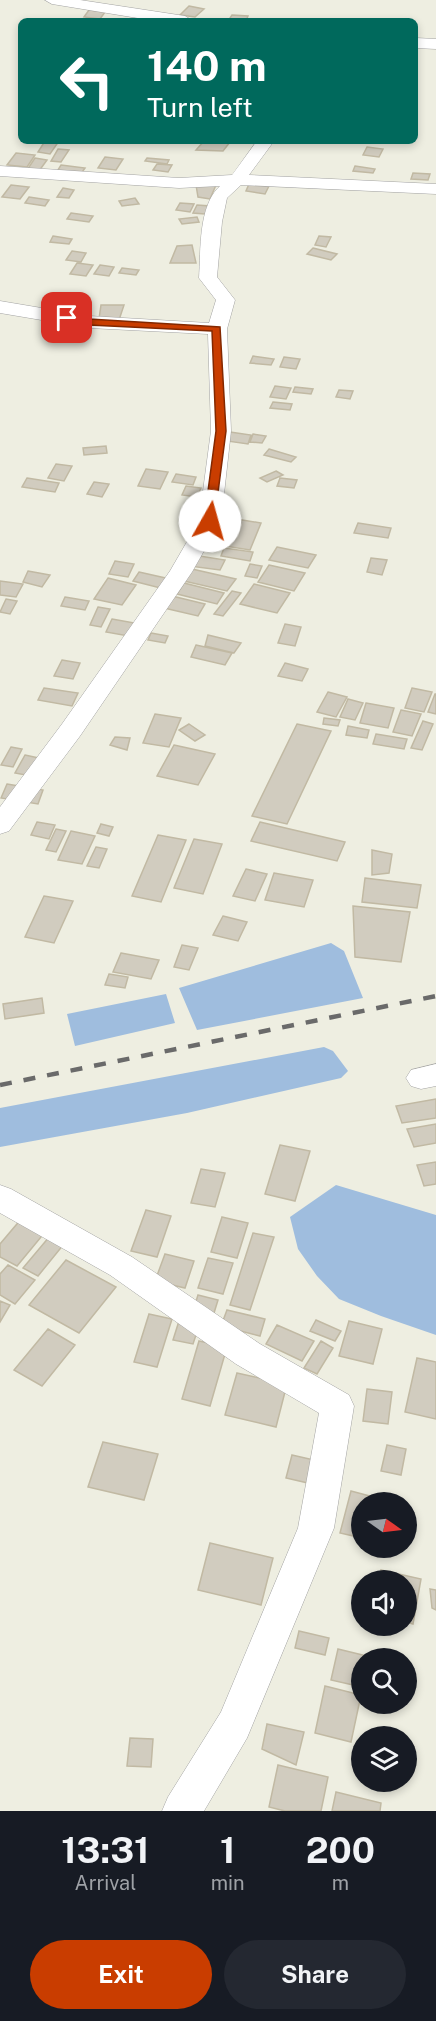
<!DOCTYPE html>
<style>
body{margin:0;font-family:"Public Sans",sans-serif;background:#242831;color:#f1f3f6;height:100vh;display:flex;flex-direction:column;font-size:22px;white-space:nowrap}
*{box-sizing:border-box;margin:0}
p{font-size:20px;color:#9ea1a6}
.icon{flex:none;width:33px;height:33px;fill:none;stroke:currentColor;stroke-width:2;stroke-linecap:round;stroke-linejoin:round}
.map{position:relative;height:1811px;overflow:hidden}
.details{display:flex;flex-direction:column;background:#171b24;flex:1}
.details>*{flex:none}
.banner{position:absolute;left:18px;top:18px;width:400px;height:126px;border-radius:9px;box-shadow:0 3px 9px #0003;background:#00695c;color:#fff;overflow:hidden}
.needle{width:39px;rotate:104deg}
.fabs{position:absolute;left:351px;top:1492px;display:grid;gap:12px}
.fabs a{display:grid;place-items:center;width:66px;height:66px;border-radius:50%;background:#171b24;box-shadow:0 3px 9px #0003;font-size:30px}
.pin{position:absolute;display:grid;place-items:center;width:51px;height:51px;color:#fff;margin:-26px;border-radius:12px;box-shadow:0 3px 9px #0006}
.me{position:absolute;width:66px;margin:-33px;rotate:7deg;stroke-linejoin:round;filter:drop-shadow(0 0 4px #0008)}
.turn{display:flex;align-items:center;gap:21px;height:126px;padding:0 30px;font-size:27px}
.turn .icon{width:78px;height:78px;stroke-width:2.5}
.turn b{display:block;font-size:42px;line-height:51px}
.eta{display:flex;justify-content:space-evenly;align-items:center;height:102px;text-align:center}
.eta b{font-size:36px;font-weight:700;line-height:42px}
.action{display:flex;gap:12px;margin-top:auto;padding:12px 30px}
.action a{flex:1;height:69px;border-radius:36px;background:#c93d00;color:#fff;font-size:24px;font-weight:700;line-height:69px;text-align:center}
.action a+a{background:#242831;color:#f1f3f6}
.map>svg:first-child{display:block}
.water{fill:#9fbdde}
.building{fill:#d1ccbf;stroke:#c1b9a3;stroke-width:1.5}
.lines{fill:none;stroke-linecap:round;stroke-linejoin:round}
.street-casing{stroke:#a3a3a3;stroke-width:1}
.street{fill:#fff;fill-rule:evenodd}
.rail{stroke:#6a6a6a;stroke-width:4.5;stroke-dasharray:12 12;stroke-linecap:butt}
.route{fill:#c93d00;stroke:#832800;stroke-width:1.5}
</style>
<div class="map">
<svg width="436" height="1811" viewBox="0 0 436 1811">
<rect width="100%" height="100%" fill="#eeeee1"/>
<!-- water -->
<path class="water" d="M 331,943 L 344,951 L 363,998 L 197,1030 L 179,988 Z
M 166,994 L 175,1023 L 75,1046 L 67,1014 Z
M 324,1047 L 333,1051 L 348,1071 L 341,1078 L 187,1113 L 0,1147 L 0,1108 Z
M 336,1185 L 436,1215 L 436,1335 L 381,1316 L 339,1299 L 317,1276 L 298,1249 L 290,1217 Z"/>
<!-- building -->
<path class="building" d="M 189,6 L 204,9 L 195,17 L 180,15 Z
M 89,10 L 105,12 L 100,19 L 84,17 Z
M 232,15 L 248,16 L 246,21 L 228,21 Z
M 45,141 L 59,141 L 50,154 L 38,152 Z
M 204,141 L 223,141 L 230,142 L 223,151 L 196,150 Z
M 367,147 L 383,149 L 379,157 L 363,155 Z
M 58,149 L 69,150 L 61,162 L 51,161 Z
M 16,153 L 35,155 L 27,167 L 7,165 Z
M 105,157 L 123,159 L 116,170 L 98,168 Z
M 35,158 L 47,160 L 39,171 L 27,170 Z
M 147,158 L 169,160 L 167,164 L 145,161 Z
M 157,164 L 172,165 L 168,172 L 153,170 Z
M 61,165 L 85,168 L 80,175 L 56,173 Z
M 355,166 L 375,169 L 373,173 L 353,171 Z
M 413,173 L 430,174 L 428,180 L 411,179 Z
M 249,184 L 269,186 L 265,194 L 246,191 Z
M 11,185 L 29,187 L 20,199 L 2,197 Z
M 196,185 L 216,185 L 210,199 L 198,197 Z
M 63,188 L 74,190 L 69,198 L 57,197 Z
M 29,197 L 49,200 L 45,206 L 25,203 Z
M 135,198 L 139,204 L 122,206 L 119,201 Z
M 180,203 L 194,204 L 190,212 L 176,210 Z
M 197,205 L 210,206 L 205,214 L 193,213 Z
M 71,213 L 93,216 L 89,222 L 67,219 Z
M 197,217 L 199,222 L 182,224 L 179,219 Z
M 53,236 L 72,239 L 69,244 L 50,242 Z
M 319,236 L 331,237 L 326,247 L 315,245 Z
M 192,245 L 196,263 L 170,263 L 177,246 Z
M 313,248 L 337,254 L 331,260 L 307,254 Z
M 72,251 L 86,253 L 81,262 L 66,260 Z
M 77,263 L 93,265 L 86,276 L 70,274 Z
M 100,265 L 114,267 L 109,276 L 94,274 Z
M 122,268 L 139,270 L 136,275 L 119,273 Z
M 101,305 L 124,305 L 119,320 L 99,319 Z
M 53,318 L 78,320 L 71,336 L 44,333 Z
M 253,356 L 274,359 L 271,365 L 250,363 Z
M 284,357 L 300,359 L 296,369 L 280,367 Z
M 275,386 L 291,388 L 286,399 L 270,397 Z
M 295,387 L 313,389 L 311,394 L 293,392 Z
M 339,390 L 353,391 L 350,399 L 336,397 Z
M 273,402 L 292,404 L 290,410 L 270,408 Z
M 230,432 L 251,435 L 248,444 L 227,441 Z
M 253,434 L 266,436 L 262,443 L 250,442 Z
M 106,446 L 107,453 L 84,455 L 83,448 Z
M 269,449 L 296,457 L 291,462 L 264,455 Z
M 56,464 L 72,466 L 64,481 L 48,478 Z
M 146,469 L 168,472 L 160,489 L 138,486 Z
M 276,471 L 283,475 L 267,482 L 260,478 Z
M 176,474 L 196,477 L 193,485 L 172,482 Z
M 27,478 L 59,483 L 55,492 L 22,487 Z
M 280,478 L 297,480 L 294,488 L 277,486 Z
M 94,482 L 109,484 L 102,497 L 87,494 Z
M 186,486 L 201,488 L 197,497 L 182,495 Z
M 224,517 L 261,523 L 250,550 L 212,544 Z
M 358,523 L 391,528 L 388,538 L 354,533 Z
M 277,547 L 316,555 L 308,568 L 269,560 Z
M 224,548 L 253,552 L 250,561 L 221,556 Z
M 193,555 L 225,560 L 220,570 L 189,566 Z
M 371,558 L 387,560 L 382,575 L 367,572 Z
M 115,561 L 134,564 L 128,577 L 109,574 Z
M 250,564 L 262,566 L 257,578 L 245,576 Z
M 269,565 L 305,573 L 294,591 L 258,582 Z
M 192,569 L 236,579 L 227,591 L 184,581 Z
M 28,571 L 50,575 L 42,587 L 23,582 Z
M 139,572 L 179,581 L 172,591 L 133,581 Z
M 108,578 L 136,585 L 122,605 L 94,599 Z
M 0,581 L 23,584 L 16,597 L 0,595 Z
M 184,583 L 224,593 L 217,604 L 177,594 Z
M 254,584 L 290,593 L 277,613 L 240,604 Z
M 232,591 L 241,593 L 223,616 L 214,614 Z
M 172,596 L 205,604 L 198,616 L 164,608 Z
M 65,597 L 89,601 L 85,610 L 61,606 Z
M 6,599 L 17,601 L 10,614 L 0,612 Z
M 98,607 L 110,609 L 101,627 L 90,625 Z
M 112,619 L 140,624 L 134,637 L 106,632 Z
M 285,624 L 301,627 L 295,646 L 278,643 Z
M 151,633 L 168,636 L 165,643 L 148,640 Z
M 208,635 L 241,643 L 234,653 L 205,646 Z
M 196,645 L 232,653 L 225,665 L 191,657 Z
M 62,660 L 80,663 L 73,679 L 54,676 Z
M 285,663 L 308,669 L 302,681 L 278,676 Z
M 44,688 L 78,693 L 72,706 L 38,700 Z
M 412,688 L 432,692 L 424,712 L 405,708 Z
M 328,692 L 347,697 L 336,717 L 317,712 Z
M 435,694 L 436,694 L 436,714 L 428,712 Z
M 348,699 L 363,703 L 355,720 L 340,717 Z
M 366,703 L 394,708 L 388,728 L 360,723 Z
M 401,710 L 421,714 L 412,736 L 393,732 Z
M 155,714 L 181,718 L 169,747 L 143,743 Z
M 324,718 L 340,720 L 338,726 L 323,724 Z
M 423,721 L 433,724 L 422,750 L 411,748 Z
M 189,724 L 205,735 L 195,741 L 179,730 Z
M 297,724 L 331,731 L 287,824 L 252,816 Z
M 348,726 L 369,730 L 367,738 L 346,735 Z
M 376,734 L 407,739 L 404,749 L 373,744 Z
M 115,737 L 130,738 L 127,750 L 110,745 Z
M 174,745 L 215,754 L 198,785 L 157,776 Z
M 11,747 L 22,749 L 13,767 L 1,765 Z
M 25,755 L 57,762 L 47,779 L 15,773 Z
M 7,784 L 43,790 L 38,804 L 1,798 Z
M 37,822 L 55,825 L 49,839 L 31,835 Z
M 260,822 L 345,842 L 337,861 L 251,841 Z
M 101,824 L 113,827 L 109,836 L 97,833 Z
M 56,829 L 66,831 L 56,852 L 46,850 Z
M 71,831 L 95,836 L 82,864 L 58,860 Z
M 158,835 L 186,840 L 161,902 L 132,896 Z
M 194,839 L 222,844 L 203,894 L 174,888 Z
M 96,847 L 107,849 L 99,868 L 87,866 Z
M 372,850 L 392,854 L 389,873 L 372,875 Z
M 246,869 L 267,874 L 255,901 L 233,896 Z
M 274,873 L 313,880 L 304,907 L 265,900 Z
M 365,878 L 421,885 L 417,908 L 362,902 Z
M 44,896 L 73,901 L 54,943 L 25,937 Z
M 353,906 L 410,912 L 401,962 L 355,957 Z
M 223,916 L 247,922 L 238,941 L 213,935 Z
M 182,945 L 198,948 L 189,970 L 174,967 Z
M 121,953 L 159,960 L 151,979 L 113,972 Z
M 109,974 L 128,977 L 125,988 L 105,985 Z
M 42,998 L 44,1013 L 5,1019 L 3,1004 Z
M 436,1099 L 436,1118 L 402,1123 L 396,1106 Z
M 436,1124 L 436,1143 L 414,1147 L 407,1129 Z
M 280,1145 L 310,1151 L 295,1201 L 265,1194 Z
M 436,1162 L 436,1184 L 424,1186 L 417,1165 Z
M 201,1169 L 225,1173 L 215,1207 L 191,1203 Z
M 146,1210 L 171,1216 L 157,1257 L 131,1251 Z
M 222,1217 L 248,1223 L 237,1258 L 211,1252 Z
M 22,1218 L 46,1231 L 17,1266 L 0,1257 L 0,1244 Z
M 253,1233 L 274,1237 L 250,1310 L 230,1305 Z
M 50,1236 L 64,1244 L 38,1276 L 23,1268 Z
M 165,1254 L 194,1261 L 185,1288 L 155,1281 Z
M 208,1258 L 233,1263 L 223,1294 L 198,1288 Z
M 66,1260 L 116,1287 L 79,1333 L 29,1305 Z
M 8,1265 L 35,1280 L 15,1304 L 0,1295 L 0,1274 Z
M 198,1295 L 218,1300 L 214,1313 L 194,1308 Z
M 0,1301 L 10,1305 L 0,1322 Z
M 227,1310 L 265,1319 L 260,1336 L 221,1326 Z
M 149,1314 L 172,1319 L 157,1367 L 134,1362 Z
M 316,1320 L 341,1331 L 335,1341 L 310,1331 Z
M 179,1321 L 199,1326 L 193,1344 L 173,1340 Z
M 349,1321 L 382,1329 L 373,1364 L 339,1356 Z
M 277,1325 L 314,1341 L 302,1361 L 266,1344 Z
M 48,1329 L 75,1345 L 42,1386 L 14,1370 Z
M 199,1341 L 227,1347 L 210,1406 L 182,1399 Z
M 321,1341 L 333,1348 L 317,1374 L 304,1368 Z
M 417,1358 L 436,1362 L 436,1419 L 405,1412 Z
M 237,1373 L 287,1384 L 276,1427 L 225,1415 Z
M 367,1389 L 392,1392 L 388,1424 L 363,1421 Z
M 103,1442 L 158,1454 L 144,1500 L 88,1487 Z
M 387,1445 L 406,1449 L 401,1475 L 381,1471 Z
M 292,1455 L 314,1460 L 308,1483 L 286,1478 Z
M 351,1491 L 396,1503 L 362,1503 L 362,1538 L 340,1533 Z
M 210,1543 L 273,1558 L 261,1605 L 198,1590 Z
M 381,1570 L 421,1579 L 413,1624 L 406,1622 L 406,1581 L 379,1581 Z
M 430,1589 L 436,1590 L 436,1610 L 432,1608 Z
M 299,1631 L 329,1638 L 325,1655 L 295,1648 Z
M 338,1649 L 379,1659 L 362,1659 L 362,1687 L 331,1680 Z
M 325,1686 L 361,1695 L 351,1742 L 315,1733 Z
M 267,1724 L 304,1732 L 296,1765 L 262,1749 Z
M 130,1738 L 153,1739 L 151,1767 L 127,1766 Z
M 278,1765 L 328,1777 L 321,1811 L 285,1811 L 269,1807 Z
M 336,1792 L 381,1803 L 380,1811 L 332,1811 Z"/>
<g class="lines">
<defs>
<path id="street" d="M 45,0 L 80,0 L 185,16 L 193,21 L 156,21 L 52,4 Z
M 416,38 L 436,39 L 436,49 L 416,48 Z
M 257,141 L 274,141 L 249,175 L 436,184 L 436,194 L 241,185 L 227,198 L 222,222 L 217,277 L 235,300 L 227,329 L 231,431 L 221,521 L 192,572 L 80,736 L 9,831 L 0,834 L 0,807 L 62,724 L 170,571 L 199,521 L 211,431 L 208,334 L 89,328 L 0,313 L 0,301 L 89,316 L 209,323 L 216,300 L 199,278 C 201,250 198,206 220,186 L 179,188 L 0,176 L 0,166 L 179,178 L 232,175 Z
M 436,1064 L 436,1086 L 421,1089 L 411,1086 L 406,1078 L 411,1070 Z
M 0,1185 L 11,1189 L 132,1257 L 260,1344 L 349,1395 L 354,1406 L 334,1528 L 247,1738 L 204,1811 L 162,1811 L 168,1797 L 221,1712 L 298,1528 L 319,1413 L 236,1364 L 110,1275 L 0,1213 Z"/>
</defs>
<!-- street casing -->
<use href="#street" class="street-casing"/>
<!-- street -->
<use href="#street" class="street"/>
<!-- rail -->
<path class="rail" d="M 0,1085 L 436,996"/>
</g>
<!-- route -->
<path class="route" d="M 67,315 L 89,319 L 220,327 L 226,431 L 214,523 L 210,524 L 204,521 L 216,431 L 212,331 L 89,325 L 63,320 L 63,316 Z"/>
</svg>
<div class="fabs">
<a><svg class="needle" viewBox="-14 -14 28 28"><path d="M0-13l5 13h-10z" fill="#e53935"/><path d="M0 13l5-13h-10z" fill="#9ea1a6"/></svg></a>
<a><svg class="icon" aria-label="sound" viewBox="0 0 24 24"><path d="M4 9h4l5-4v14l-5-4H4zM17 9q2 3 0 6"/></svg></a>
<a><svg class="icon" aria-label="search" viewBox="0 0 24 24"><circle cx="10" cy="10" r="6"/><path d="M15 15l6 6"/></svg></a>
<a><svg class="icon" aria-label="layers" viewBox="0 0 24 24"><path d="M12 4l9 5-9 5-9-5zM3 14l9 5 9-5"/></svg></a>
</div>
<div class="pin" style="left:67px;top:318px;background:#d93025"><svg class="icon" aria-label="arrive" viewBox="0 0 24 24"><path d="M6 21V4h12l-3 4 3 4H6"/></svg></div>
<svg class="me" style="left:210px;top:521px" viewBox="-20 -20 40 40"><circle r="19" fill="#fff"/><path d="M0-13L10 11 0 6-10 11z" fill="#c93d00"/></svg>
<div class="banner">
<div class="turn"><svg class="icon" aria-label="left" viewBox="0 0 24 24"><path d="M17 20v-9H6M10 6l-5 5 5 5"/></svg><div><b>140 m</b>Turn left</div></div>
</div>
</div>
<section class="details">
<div class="eta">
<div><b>13:31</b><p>Arrival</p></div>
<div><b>1</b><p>min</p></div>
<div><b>200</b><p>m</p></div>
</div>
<div class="action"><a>Exit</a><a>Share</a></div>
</section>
